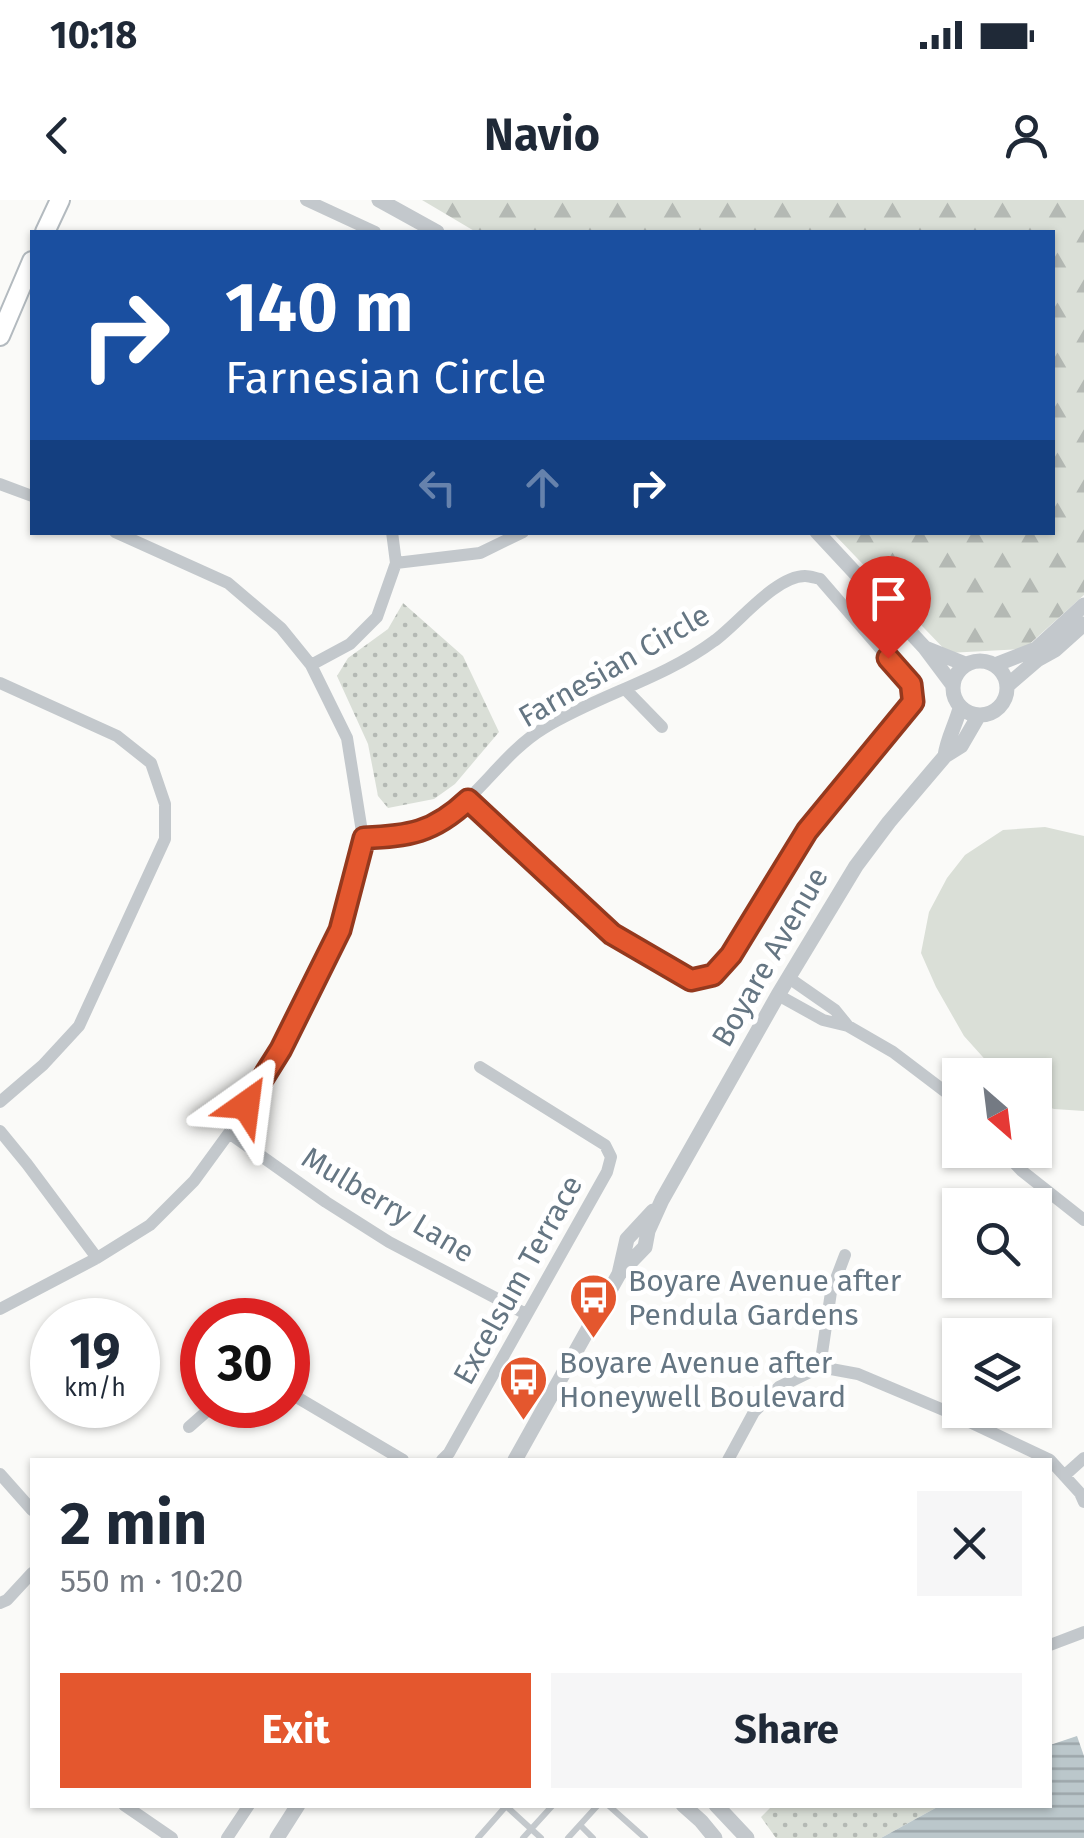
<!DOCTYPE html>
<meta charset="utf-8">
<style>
body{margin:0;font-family:"Fira Sans",sans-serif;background:#f6f6f7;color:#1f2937;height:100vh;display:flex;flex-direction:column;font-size:38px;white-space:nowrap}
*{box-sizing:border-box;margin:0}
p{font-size:32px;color:#747a83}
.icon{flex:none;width:55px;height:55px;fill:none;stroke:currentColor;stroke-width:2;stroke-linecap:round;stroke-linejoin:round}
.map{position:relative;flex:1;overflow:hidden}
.drawer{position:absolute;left:30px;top:1258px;width:1022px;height:350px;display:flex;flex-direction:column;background:#fff;border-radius:0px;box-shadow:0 2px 8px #0004}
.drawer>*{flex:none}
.banner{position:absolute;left:30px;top:30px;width:1025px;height:305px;border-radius:0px;box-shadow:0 2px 8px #0004;background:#1a4fa0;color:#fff;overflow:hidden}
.needle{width:65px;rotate:152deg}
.fabs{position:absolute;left:942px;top:858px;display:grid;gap:20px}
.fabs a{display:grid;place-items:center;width:110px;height:110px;border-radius:0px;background:#fff;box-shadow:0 2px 8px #0004;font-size:50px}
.speed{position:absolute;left:30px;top:1098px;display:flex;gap:20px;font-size:50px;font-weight:700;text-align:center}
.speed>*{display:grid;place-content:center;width:130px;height:130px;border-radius:50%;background:#fff;box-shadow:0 2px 8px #0004;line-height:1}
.speed small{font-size:25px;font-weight:400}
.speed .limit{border:15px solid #d22;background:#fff;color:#111}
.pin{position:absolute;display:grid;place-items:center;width:85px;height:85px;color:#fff;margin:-102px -42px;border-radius:50% 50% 50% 0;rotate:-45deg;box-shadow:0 0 10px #0007}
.pin .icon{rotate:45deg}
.me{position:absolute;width:110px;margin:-55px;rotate:31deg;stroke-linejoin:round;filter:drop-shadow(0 0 8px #0008)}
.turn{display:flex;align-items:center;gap:35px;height:210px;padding:0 30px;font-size:45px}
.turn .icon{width:130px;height:130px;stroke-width:2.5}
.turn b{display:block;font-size:70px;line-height:85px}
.lanes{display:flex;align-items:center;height:95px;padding:0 30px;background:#0003;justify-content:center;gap:50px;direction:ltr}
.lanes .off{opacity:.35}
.round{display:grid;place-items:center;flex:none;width:105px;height:105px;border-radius:0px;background:#f6f6f7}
.summary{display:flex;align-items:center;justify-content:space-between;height:170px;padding:0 30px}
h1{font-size:60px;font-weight:700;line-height:75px}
.primary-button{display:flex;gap:20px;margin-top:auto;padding:20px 30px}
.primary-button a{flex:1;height:115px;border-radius:0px;background:#e4572e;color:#fff;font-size:40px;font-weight:700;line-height:115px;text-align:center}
.primary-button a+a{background:#f6f6f7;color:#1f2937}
.status{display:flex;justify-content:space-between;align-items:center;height:70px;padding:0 50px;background:#fff;direction:ltr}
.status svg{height:28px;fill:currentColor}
header{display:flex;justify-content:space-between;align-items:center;height:130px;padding:0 30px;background:#fff;font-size:45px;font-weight:700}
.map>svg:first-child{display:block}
.forest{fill:url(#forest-firs)}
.park{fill:url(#park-dots)}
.pitch{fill:#dadfd7}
.water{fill:url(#water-rules)}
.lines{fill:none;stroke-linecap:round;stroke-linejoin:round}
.secondary-casing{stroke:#b3babf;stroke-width:22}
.service{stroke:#c3c8cc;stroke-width:6}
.minor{stroke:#c3c8cc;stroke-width:12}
.tertiary{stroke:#c3c8cc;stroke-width:15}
.secondary{stroke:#fff;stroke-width:18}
.route-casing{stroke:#94391e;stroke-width:25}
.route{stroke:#e4572e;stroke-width:18}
.labels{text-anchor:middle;stroke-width:10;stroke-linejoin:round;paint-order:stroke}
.street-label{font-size:30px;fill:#657683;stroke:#fff}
.poi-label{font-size:30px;fill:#657683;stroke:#fff;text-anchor:start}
</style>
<div class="status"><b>10:18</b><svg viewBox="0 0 49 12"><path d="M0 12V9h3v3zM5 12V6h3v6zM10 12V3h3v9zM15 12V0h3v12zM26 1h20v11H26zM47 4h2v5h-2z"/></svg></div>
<header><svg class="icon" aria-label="back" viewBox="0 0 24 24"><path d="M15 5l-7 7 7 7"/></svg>Navio<svg class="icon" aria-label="person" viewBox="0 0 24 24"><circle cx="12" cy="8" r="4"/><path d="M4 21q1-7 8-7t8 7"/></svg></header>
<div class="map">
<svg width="1084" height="1638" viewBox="0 0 1084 1638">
<defs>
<pattern id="forest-firs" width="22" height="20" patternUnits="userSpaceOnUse" patternTransform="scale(2.5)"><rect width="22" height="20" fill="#dadfd7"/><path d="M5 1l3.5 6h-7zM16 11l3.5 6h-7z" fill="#b4b9b4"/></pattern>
<pattern id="park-dots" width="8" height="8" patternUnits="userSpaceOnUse" patternTransform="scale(2.5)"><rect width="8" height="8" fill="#dadfd7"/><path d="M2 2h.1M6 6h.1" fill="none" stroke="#b4b9b4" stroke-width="1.8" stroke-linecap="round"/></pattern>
<pattern id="water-rules" width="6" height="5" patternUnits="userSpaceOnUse" patternTransform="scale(2.5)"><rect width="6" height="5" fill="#bbc7cb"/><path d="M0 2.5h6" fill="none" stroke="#9ca6aa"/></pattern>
</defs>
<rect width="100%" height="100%" fill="#fafaf8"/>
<!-- forest -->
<path class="forest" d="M 422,0 L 1084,0 L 1084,395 L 1024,449 L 948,453 L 833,333 L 1052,332 L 1052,32 L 476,32 Z"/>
<!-- park -->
<path class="park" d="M 403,403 L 463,456 L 499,532 L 455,584 L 434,599 L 388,608 L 378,596 L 368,544 L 337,476 L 348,458 L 388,429 Z
M 773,1605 L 941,1605 L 881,1638 L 776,1638 L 761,1617 Z"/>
<!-- pitch -->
<path class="pitch" d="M 1045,627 L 1084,636 L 1084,911 L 1054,909 L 1035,903 L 1035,875 L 999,875 L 964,836 L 936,787 L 921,753 L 929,712 L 947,678 L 965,655 L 1003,630 Z"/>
<!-- water -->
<path class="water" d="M 1077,1536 L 1084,1556 L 1084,1638 L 881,1638 L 941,1605 L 1050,1605 L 1050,1545 Z"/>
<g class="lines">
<defs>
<path id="secondary" d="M 45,32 L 60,0
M 0,136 L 32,61"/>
</defs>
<!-- secondary casing -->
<use href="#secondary" class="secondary-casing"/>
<!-- service -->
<path class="service" d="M 608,1605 L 645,1638
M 506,1606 L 541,1638
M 580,1625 L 593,1638
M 478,1638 L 507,1605
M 523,1638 L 553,1605
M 568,1638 L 598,1605"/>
<!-- minor -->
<path class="minor" d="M 306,0 L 375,32
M 0,284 L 32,296
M 396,363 L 480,353 L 523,332
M 311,465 L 350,444 L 377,417 L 396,363 L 392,332
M 0,483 L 117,536 L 151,563 L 165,604 L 165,639 L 79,826 L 43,865 L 0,902
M 625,489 L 662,527
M 363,638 C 378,637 395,639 409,635 C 470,618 493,559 544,528 C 598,495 663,479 714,441 C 738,424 775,376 805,376 C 810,376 815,378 820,379 L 911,484 L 913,502 L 807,631 L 731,755 L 713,775 L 691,780 L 611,733 L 468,600
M 789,778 L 835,810 L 848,826
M 778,795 L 823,820 L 848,826 L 893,852 L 947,893 L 960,907
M 0,931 L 27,964 L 97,1058
M 229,933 L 326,1002 L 389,1042 L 526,1114
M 1002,950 L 1022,971 L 1084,1020
M 0,1109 L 97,1058 L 150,1025 L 194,981 L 229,933 L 281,849 L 340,730 L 363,638 L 347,538 L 311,465 L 281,428 L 228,383 L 115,332
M 820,1167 L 831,1092 L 845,1055
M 288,1192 L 403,1260
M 953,1214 L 960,1195
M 189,1227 L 214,1205
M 442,1260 L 449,1253 L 607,972 L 611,957 L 605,945 L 480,867
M 728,1260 L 754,1212 L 779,1187 L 820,1167 L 858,1174 L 953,1214 L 1050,1260
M 1050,1260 L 1080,1293 L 1084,1302
M 0,1274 L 32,1310
M 1065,1275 L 1084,1258
M 0,1403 L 7,1400 L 32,1373
M 1050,1445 L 1084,1432
M 124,1605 L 172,1638
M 227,1638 L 249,1605"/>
<!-- tertiary -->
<path class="tertiary" d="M 379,0 L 437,32
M 817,332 L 925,448 L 952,484
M 925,448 L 965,464
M953 488a27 27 0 1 1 54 0a27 27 0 1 1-54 0Z
M 995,465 L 1036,449 L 1084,405
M 1008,485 L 1037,460 L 1055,450 L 1084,424
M 945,556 C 947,539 956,524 960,508
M 619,1074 L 645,1047 L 648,1031 L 662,1000 L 778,795 L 856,666 L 889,622 L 945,556 L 961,546 L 979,515
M 515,1260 L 619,1074 L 627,1039 L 653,1011
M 683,1605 L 701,1621 L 715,1638
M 716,1605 L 747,1638
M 277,1638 L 298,1605"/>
<!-- secondary -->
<use href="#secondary" class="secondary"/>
</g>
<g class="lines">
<defs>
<path id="route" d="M 246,905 L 281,849 L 340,730 L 364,638 C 409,636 433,633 468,600 L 612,734 L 691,780 L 713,775 L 731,755 L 807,631 L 913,502 L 911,484 L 888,458"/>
</defs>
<!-- route casing -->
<use href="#route" class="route-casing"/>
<!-- route -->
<use href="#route" class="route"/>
</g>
<!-- icons -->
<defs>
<symbol id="bus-pin" viewBox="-11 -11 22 30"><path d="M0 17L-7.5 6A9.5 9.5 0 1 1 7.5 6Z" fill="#e4572e" stroke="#fff"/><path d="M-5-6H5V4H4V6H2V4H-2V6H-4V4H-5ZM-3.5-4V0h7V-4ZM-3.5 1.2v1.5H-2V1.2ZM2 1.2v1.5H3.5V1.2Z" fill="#fff"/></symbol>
</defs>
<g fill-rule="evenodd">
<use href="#bus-pin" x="566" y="1070" width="55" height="75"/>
<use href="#bus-pin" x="496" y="1152" width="55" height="75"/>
</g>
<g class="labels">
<!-- street labels -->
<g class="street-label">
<text transform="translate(614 466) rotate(-30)" y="10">Farnesian Circle</text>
<text transform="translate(770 757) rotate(-60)" y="10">Boyare Avenue</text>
<text transform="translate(388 1005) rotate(31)" y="10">Mulberry Lane</text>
<text transform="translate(518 1080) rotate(-61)" y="10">Excelsum Terrace</text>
</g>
<!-- poi labels -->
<g class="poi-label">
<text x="628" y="1091">Boyare Avenue after<tspan x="628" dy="34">Pendula Gardens</tspan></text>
<text x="559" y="1173">Boyare Avenue after<tspan x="559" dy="34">Honeywell Boulevard</tspan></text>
</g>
</g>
</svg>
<div class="fabs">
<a><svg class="needle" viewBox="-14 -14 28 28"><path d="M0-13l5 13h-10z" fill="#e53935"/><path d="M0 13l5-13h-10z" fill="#747a83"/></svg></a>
<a><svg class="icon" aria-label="search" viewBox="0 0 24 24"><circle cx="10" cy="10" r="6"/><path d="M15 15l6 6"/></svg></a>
<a><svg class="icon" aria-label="layers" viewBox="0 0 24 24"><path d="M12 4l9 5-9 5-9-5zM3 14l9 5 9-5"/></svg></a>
</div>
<div class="speed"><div>19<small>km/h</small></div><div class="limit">30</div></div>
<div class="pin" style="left:888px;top:458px;background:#d93025"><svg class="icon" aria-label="arrive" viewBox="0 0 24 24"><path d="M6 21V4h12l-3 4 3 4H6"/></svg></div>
<svg class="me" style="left:246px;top:905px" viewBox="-20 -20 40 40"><path d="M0-17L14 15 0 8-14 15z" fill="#e4572e" stroke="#fff" stroke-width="4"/></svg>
<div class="banner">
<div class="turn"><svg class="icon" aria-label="right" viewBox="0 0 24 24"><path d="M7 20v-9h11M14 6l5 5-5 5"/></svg><div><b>140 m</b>Farnesian Circle</div></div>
<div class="lanes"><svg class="icon off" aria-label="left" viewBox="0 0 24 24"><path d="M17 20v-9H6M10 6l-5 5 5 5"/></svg><svg class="icon off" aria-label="ahead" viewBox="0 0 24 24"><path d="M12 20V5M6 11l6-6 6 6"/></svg><svg class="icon" aria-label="right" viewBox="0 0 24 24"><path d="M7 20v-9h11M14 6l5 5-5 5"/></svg></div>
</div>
<section class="drawer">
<div class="summary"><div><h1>2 min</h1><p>550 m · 10:20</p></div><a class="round"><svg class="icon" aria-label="close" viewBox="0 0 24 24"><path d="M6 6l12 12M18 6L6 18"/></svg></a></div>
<div class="primary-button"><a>Exit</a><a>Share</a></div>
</section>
</div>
